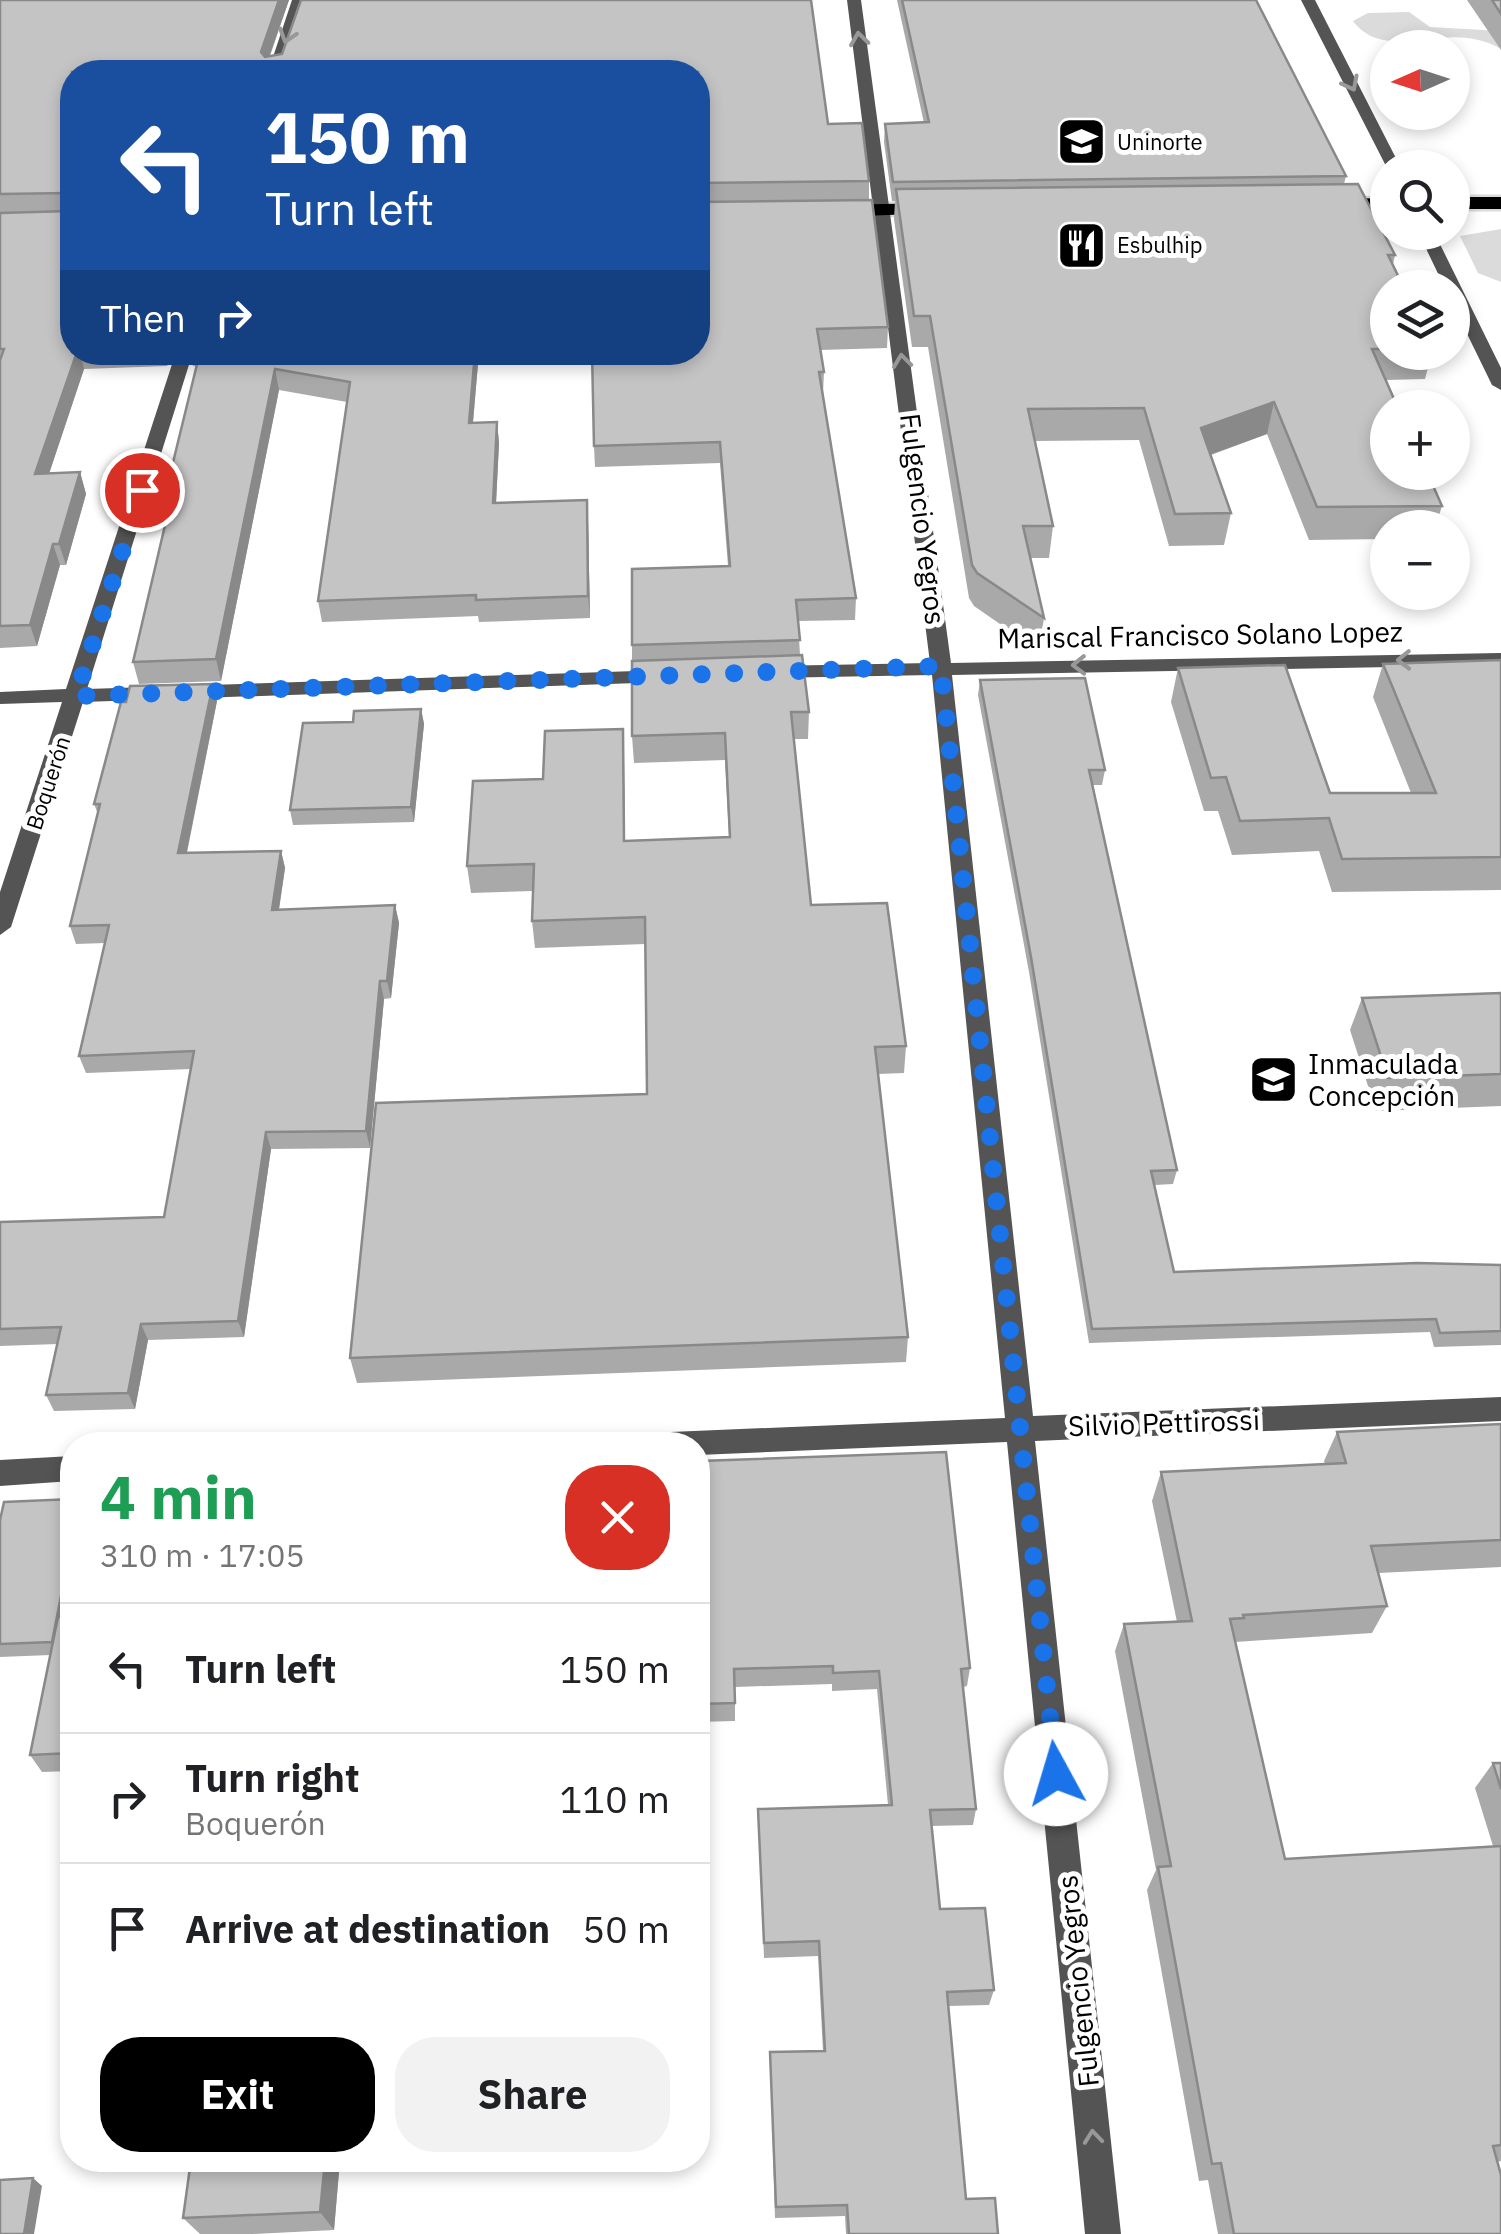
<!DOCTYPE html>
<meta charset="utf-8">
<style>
body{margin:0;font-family:"IBM Plex Sans",sans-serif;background:#f2f2f2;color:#202124;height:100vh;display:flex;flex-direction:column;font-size:38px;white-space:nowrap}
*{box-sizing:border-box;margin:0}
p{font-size:32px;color:#757577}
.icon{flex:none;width:55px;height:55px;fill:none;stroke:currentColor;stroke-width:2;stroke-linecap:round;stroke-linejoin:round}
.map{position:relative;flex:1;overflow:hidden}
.side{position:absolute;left:60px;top:1432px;width:650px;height:740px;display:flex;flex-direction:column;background:#fff;border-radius:40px;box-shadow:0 5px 15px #0003}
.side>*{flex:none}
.guide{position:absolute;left:60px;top:60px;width:650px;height:305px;border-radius:40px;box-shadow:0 5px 15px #0003;background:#1a4fa0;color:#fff;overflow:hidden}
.needle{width:65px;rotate:267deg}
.tools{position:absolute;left:1370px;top:30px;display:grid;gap:20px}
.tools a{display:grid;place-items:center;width:100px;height:100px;border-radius:50%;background:#fff;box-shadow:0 5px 15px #0003;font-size:50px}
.pin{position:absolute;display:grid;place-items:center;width:85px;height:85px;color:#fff;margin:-42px;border:5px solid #fff;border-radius:50%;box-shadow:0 2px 10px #0007}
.me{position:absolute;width:110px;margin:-55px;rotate:354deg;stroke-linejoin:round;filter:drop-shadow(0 0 8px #0008)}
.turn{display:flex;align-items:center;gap:35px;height:210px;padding:0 40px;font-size:45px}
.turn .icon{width:130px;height:130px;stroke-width:2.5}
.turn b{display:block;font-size:70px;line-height:85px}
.then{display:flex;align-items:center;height:95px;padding:0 40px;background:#0003;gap:20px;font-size:38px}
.round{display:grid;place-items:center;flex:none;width:105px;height:105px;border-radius:40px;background:#f2f2f2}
.headline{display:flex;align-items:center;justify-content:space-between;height:170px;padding:0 40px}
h1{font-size:60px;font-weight:800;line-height:75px;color:#1e9e55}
.button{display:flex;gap:20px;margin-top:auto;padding:20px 40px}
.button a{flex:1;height:115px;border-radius:40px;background:#000;color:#fff;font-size:40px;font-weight:800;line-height:115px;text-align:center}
.button a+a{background:#f2f2f2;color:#202124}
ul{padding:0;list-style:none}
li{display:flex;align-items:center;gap:30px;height:130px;padding:0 40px;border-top:2px solid #e0e0e0}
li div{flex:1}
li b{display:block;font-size:38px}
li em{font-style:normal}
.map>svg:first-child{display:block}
.green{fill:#dbdbdb}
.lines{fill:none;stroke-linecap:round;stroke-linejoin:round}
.highway-casing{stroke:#dbdbdb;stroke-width:5}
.minor{fill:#545454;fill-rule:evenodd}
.highway{fill:#000;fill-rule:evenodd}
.wall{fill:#a9a9a9}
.shaded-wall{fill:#898989}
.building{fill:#c4c4c4;stroke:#898989;stroke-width:2.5}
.oneway{stroke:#989898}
.route{stroke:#1a73e8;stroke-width:18;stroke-dasharray:0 32.4}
.labels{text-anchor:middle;stroke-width:10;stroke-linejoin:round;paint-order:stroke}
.far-poi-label{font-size:22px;fill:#000;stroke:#fff;text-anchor:start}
.far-street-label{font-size:22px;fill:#000;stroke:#fff}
.street-label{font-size:28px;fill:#000;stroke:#fff}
.poi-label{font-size:28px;fill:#000;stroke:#fff;text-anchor:start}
</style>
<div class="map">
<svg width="1501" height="2234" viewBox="0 0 1501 2234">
<rect width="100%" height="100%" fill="#fff"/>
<!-- green -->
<path class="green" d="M 1409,12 L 1430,27 L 1501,31 L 1501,49 C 1446,17 1387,66 1353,21 L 1368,13 Z
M 1501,229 L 1501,282 L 1478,273 L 1460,236 Z"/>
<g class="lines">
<defs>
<path id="highway" d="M 1452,197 L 1501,197 L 1501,209 L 1452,209 Z
M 1388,198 L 1388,210 L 1330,211 L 1321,205 L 1330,199 Z
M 934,203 L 943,209 L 941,213 L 835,217 L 826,211 L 835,205 Z"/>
</defs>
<!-- highway casing -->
<use href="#highway" class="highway-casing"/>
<!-- minor -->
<path class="minor" d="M 292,0 L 306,0 L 282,72 L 268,72 Z
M 847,0 L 861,0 L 951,663 L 1501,653 L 1501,665 L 952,675 L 1033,1416 L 1501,1397 L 1501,1421 L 1035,1441 L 1121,2234 L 1085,2234 L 1007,1442 L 698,1455 L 698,1445 L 633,1445 L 637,1436 L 647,1433 L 1005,1418 L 932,675 L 771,678 L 761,672 L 771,666 L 930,663 Z
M 1301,0 L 1315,0 L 1401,168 L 1387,168 Z
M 1418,232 L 1434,232 L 1501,368 L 1501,390 L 1492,385 L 1452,303 L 1452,288 L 1445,288 Z
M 176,352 L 193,352 L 87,689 L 666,670 L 676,676 L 666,682 L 83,702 L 11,927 L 0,935 L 0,892 L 62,702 L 0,704 L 0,692 L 66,689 Z
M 72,1456 L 72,1481 L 0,1486 L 0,1460 Z"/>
<!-- highway -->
<use href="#highway" class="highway"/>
</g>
<!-- wall -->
<path class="wall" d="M 0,0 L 289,0 L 270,56 L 282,54 L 301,0 L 811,0 L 828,124 L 862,123 L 869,181 L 869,200 L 872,200 L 888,327 L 887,348 L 820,350 L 824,372 L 823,393 L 856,598 L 855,620 L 798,621 L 800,655 L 802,655 L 809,712 L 808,739 L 794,739 L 811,905 L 887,903 L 906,1046 L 904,1073 L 878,1074 L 908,1337 L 906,1362 L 357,1383 L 350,1358 L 376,1103 L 647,1094 L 645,944 L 535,948 L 532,921 L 533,891 L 471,893 L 467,866 L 473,781 L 543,779 L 545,731 L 623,729 L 625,841 L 729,837 L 725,760 L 634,763 L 632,736 L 632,569 L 728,566 L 720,463 L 595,467 L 594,446 L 592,352 L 698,352 L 698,72 L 72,72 L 72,352 L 172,352 L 167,366 L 84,369 L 49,473 L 80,472 L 86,494 L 66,565 L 60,565 L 37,646 L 0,648 Z
M 897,0 L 1256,0 L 1346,176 L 1344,184 L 1395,255 L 1388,288 L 1388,352 L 1432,352 L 1425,379 L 1386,380 L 1442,506 L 1435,528 L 1388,528 L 1388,539 L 1309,540 L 1267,434 L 1211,455 L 1231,513 L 1224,545 L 1169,546 L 1139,440 L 1035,441 L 1053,526 L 1049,558 L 1030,558 L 1044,618 L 1039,651 L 974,606 L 969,598 L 928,347 L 912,347 L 894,219 L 895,201 L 892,201 L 884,142 L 885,124 L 924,123 Z
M 1467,0 L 1501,0 L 1501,50 Z
M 190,352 L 479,352 L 473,423 L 497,422 L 499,443 L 496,503 L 588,521 L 590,618 L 479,622 L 478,616 L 322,622 L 318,601 L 347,402 L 279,390 L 221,681 L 139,684 L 133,662 L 171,502 L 167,487 L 196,366 L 193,366 Z
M 1501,660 L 1501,890 L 1332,892 L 1319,851 L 1232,855 L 1218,811 L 1204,811 L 1171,702 L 1178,668 L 1330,793 L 1411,793 L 1373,697 L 1383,664 Z
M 980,680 L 1105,770 L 1102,785 L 1093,785 L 1177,1170 L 1173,1184 L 1155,1185 L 1174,1272 L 1501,1265 L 1501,1345 L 1434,1347 L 1430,1332 L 1089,1343 L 1029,972 L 978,695 Z
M 217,701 L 187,853 L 281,851 L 285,868 L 279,910 L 395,905 L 399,923 L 391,998 L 384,999 L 370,1148 L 271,1149 L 244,1337 L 148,1340 L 135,1409 L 54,1411 L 46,1395 L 58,1344 L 0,1346 L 0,1222 L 164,1217 L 191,1069 L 86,1073 L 79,1056 L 105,943 L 76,944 L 70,926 L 98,814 L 94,804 Z
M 421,709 L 424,724 L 414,822 L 293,825 L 290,810 L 353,722 Z
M 1501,993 L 1501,1106 L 1376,1111 L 1350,1030 L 1362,998 Z
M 1501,1424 L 1501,1567 L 1378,1573 L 1387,1606 L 1372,1633 L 1235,1642 L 1285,1859 L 1493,1846 L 1475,1788 L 1493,1763 L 1501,1763 L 1501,2161 L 1497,2162 L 1501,2234 L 1218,2234 L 1208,2180 L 1199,2181 L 1147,1890 L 1156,1870 L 1115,1651 L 1124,1624 L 1177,1622 L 1152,1501 L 1161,1472 L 1325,1464 L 1324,1461 L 1337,1432 Z
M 0,1520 L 67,1617 L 72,1617 L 72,1771 L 42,1772 L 30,1755 L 50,1655 L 0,1657 Z
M 698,1570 L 970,1668 L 967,1686 L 963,1687 L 976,1809 L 973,1825 L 931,1826 L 940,1909 L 994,1990 L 989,2005 L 948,2006 L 966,2199 L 998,2234 L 846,2234 L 845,2216 L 775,2218 L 770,2052 L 823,2051 L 818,1956 L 764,1958 L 758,1809 L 888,1805 L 877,1689 L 832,1691 L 832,1684 L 735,1687 L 735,1721 L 698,1722 Z
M 340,2160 L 334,2230 L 253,2234 L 200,2234 L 183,2218 Z"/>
<!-- shaded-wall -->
<path class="shaded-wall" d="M 279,0 L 289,0 L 264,71 L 261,52 Z
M 77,352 L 80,352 L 84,369 L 42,495 L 35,474 Z
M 164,352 L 172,352 L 167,366 Z
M 475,352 L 479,352 L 471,444 L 469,423 Z
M 275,369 L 279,390 L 221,681 L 216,659 Z
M 1274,402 L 1267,434 L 1195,460 L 1201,428 Z
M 497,422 L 499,443 L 495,524 L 493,503 Z
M 80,472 L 86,494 L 66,565 L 59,544 Z
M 587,500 L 588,521 L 590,618 L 588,596 Z
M 53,544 L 60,565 L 37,646 L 30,625 Z
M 213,684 L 217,701 L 183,870 L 178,853 Z
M 421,709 L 424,724 L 414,822 L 411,807 Z
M 623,729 L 624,756 L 625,868 L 624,841 Z
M 281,851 L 285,868 L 276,928 L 272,910 Z
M 395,905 L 399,923 L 391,998 L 387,981 Z
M 380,981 L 384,999 L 370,1148 L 366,1131 Z
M 266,1132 L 271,1149 L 244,1337 L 238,1321 Z
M 141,1324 L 148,1340 L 135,1409 L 128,1393 Z
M 72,1540 L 72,1589 L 60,1655 L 52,1642 Z
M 325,2160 L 340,2160 L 334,2230 L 320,2212 Z
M 33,2178 L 42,2186 L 34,2234 L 24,2234 Z"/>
<!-- building -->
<path class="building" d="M 0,0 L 279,0 L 261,52 L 265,57 L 282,54 L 301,0 L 811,0 L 828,124 L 862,123 L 869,181 L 698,183 L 698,72 L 72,72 L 72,352 L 77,352 L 35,474 L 80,472 L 59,544 L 53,544 L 30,625 L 0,626 L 0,360 L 4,349 L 0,349 L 0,213 L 69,211 L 70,197 L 67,193 L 0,194 Z
M 902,0 L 1256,0 L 1346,176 L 893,182 L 885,124 L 929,122 Z
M 1492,0 L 1501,0 L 1501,14 Z
M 1358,184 L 1395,255 L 1388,255 L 1404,288 L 1388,288 L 1388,349 L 1372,349 L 1398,408 L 1388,408 L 1388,472 L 1427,472 L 1442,506 L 1317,507 L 1274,402 L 1201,428 L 1231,513 L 1175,514 L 1144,408 L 1028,409 L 1053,526 L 1023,526 L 1044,618 L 977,573 L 972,565 L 930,316 L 914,316 L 896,189 Z
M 872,200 L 888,327 L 817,329 L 824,372 L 819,372 L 856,598 L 796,600 L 800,640 L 632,645 L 632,569 L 730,566 L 720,442 L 594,446 L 592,352 L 698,352 L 698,202 Z
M 200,352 L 475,352 L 469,423 L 497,422 L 493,503 L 587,500 L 588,596 L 476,600 L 476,595 L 318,601 L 350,382 L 275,369 L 216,659 L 133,662 L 174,487 L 167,487 Z
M 802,655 L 809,712 L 791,712 L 811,905 L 887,903 L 906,1046 L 875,1047 L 908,1337 L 350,1358 L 376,1103 L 647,1094 L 645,917 L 532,921 L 534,864 L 467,866 L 473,781 L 543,779 L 545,731 L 623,729 L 624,841 L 730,837 L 725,733 L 632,736 L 632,661 Z
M 1501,660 L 1501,857 L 1342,859 L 1329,818 L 1240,821 L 1226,777 L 1211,778 L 1178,668 L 1285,665 L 1330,793 L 1436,793 L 1383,664 Z
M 1085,678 L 1105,770 L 1089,770 L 1177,1170 L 1151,1171 L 1174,1272 L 1417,1263 L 1501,1265 L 1501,1331 L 1440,1333 L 1436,1319 L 1092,1329 L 1031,957 L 980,680 Z
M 213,684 L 178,853 L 281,851 L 272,910 L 395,905 L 387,981 L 380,981 L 366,1131 L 266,1132 L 238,1321 L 141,1324 L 128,1393 L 46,1395 L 61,1327 L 0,1329 L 0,1222 L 164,1217 L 194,1051 L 79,1056 L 109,925 L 70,926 L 100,804 L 94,804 L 121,702 L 126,702 L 130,686 Z
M 421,709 L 411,807 L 290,810 L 303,723 L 353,722 L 354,711 Z
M 1501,993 L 1501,1074 L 1388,1078 L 1362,998 Z
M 1501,1424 L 1501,1540 L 1371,1546 L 1387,1606 L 1243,1615 L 1244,1618 L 1230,1619 L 1285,1859 L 1501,1846 L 1501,2145 L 1493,2146 L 1501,2175 L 1501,2234 L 1234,2234 L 1221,2163 L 1212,2164 L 1158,1867 L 1171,1866 L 1124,1624 L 1192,1621 L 1161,1472 L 1346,1463 L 1337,1432 Z
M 946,1452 L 970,1668 L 961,1669 L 976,1809 L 930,1810 L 940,1909 L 985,1908 L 994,1990 L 947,1992 L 966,2199 L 995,2198 L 998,2234 L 849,2234 L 847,2205 L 776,2207 L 770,2052 L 825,2051 L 819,1941 L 764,1943 L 758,1809 L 892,1805 L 879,1671 L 833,1673 L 833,1666 L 734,1669 L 735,1703 L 698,1704 L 698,1570 L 701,1570 L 700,1461 Z
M 72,1499 L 72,1540 L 52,1642 L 0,1644 L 0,1520 L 4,1502 Z
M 58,1617 L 72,1617 L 72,1753 L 30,1755 Z
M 1493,1763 L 1501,1763 L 1501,1789 Z
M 191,2160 L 325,2160 L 320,2212 L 183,2218 Z
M 33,2178 L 24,2234 L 0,2234 L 0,2180 Z"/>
<!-- one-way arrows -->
<defs><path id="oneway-chevron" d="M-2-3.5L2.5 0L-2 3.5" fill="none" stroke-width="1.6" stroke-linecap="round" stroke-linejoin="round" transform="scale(2.5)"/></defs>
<g class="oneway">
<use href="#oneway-chevron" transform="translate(287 36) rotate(108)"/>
<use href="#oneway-chevron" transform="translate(859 39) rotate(-98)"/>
<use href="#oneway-chevron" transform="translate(1351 84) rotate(63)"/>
<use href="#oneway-chevron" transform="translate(902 361) rotate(-97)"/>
<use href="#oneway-chevron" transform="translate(1404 660) rotate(179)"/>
<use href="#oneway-chevron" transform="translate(1079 665) rotate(179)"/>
<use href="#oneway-chevron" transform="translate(1093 2137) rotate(-96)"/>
</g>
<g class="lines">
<!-- route -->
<path class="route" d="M 142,490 L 76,696 L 941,666 L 1056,1774"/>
</g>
<!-- icons -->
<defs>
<symbol id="university-square" viewBox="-11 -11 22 22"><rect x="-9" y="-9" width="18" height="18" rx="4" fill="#000" stroke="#fff"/><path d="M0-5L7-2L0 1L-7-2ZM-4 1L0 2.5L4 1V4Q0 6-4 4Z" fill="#fff"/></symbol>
<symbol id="restaurant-square" viewBox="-11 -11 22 22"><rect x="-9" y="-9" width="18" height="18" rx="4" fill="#000" stroke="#fff"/><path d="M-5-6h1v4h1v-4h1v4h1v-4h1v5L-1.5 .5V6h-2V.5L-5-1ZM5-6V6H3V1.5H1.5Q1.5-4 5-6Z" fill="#fff"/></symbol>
<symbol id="school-square" viewBox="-11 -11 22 22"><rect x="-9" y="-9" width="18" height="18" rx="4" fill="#000" stroke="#fff"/><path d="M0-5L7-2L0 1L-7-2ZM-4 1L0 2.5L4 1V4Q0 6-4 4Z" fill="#fff"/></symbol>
</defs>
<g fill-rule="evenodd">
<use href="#university-square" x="1054" y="114" width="55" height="55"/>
<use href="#restaurant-square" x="1054" y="218" width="55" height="55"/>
<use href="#school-square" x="1246" y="1052" width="55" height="55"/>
</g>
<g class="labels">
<!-- far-poi labels -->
<g class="far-poi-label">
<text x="1117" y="150">Uninorte</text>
<text x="1117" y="253">Esbulhip</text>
</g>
<!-- far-street labels -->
<g class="far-street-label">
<text transform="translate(48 783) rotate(-72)" y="8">Boquerón</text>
</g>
<!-- street labels -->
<g class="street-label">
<text transform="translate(923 519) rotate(83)" y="10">Fulgencio Yegros</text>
<text transform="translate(1200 635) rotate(-1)" y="10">Mariscal Francisco Solano Lopez</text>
<text transform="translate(1164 1423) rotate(-2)" y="10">Silvio Pettirossi</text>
<text transform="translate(1078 1981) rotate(-96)" y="10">Fulgencio Yegros</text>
</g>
<!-- poi labels -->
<g class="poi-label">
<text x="1308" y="1074">Inmaculada<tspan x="1308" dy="32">Concepción</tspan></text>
</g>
</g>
</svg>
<div class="tools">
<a><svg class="needle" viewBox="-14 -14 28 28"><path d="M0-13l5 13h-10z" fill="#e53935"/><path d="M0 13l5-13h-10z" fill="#757577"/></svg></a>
<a><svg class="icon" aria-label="search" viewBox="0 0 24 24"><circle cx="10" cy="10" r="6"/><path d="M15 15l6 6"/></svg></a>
<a><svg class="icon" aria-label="layers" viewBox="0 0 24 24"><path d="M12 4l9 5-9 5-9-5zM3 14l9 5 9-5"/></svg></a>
<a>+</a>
<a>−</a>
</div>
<div class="pin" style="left:142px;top:490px;background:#d93025"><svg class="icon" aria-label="arrive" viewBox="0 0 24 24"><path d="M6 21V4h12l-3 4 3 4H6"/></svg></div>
<svg class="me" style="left:1056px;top:1774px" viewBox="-20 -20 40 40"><circle r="19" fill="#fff"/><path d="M0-13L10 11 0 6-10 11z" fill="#1a73e8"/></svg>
<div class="guide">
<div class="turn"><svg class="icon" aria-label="left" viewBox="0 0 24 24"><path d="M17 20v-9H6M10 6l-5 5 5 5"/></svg><div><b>150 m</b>Turn left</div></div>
<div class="then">Then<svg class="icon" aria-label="right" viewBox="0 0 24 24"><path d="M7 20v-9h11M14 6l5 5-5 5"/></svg></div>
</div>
<section class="side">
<div class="headline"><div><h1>4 min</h1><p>310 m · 17:05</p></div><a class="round" style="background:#d93025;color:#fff"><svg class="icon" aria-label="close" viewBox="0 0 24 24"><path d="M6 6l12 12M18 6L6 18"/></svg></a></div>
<ul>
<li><svg class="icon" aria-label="left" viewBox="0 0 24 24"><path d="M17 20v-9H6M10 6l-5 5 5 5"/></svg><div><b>Turn left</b></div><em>150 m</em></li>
<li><svg class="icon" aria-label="right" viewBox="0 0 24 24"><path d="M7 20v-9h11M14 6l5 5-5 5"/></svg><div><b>Turn right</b><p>Boquerón</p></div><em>110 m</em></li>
<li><svg class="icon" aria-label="arrive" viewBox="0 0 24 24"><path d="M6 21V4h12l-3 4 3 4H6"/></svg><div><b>Arrive at destination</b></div><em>50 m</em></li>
</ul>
<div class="button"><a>Exit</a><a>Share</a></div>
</section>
</div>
